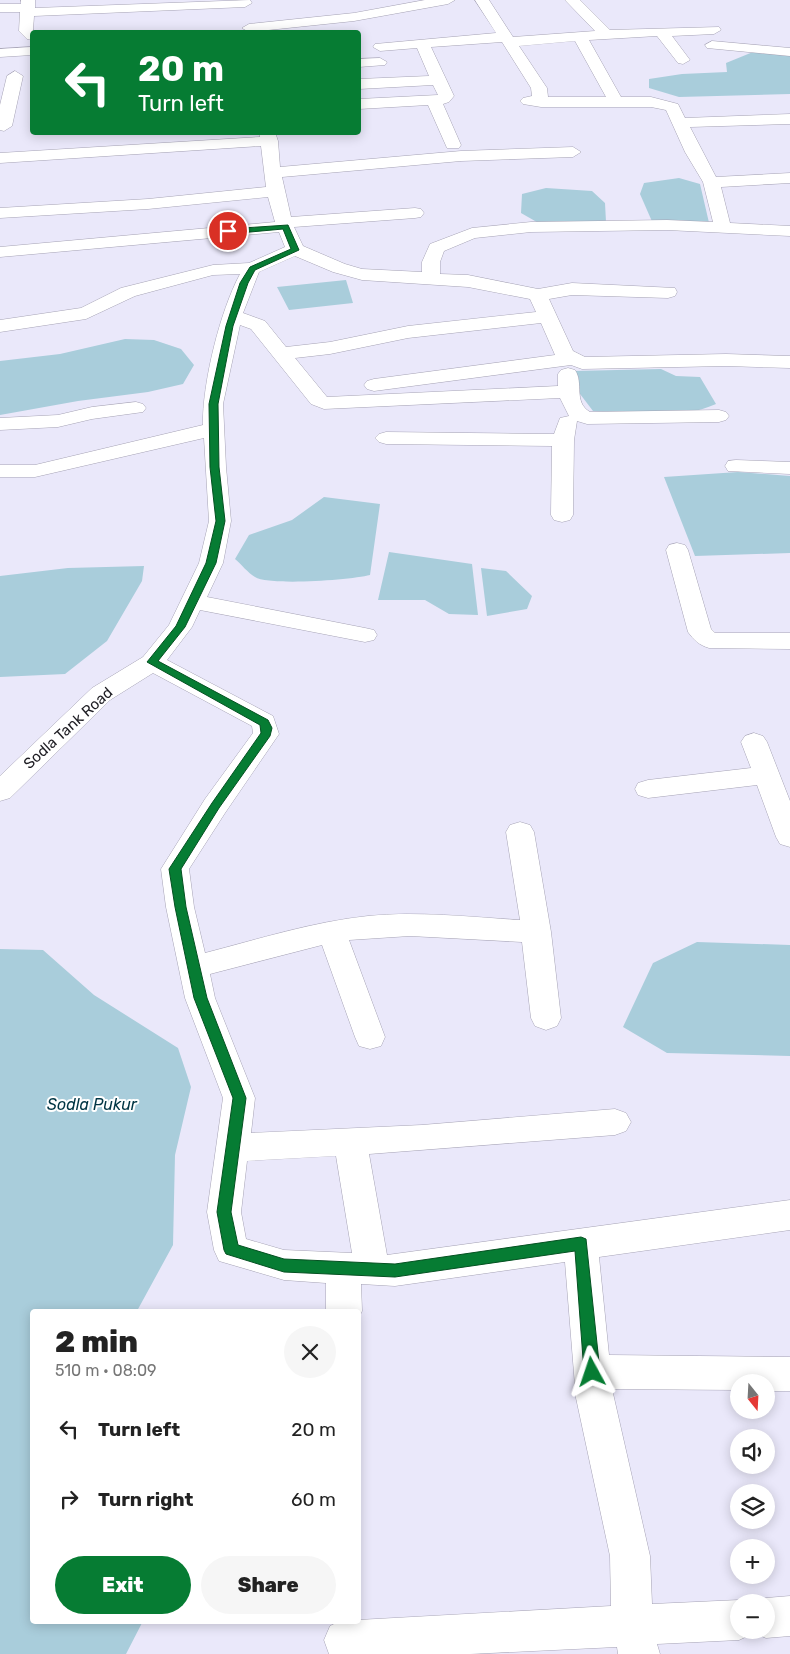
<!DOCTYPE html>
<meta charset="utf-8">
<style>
body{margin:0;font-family:Rubik,sans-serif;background:#f6f6f6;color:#222;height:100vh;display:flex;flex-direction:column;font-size:19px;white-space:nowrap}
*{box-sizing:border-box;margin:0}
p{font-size:16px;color:#767676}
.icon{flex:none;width:28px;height:28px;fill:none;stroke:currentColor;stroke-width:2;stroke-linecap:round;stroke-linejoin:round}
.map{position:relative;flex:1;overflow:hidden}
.panel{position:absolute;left:30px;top:1309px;width:331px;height:315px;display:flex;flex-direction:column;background:#fff;border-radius:5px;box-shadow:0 2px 12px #0003}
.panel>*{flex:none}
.top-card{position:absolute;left:30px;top:30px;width:331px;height:105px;border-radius:5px;box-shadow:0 2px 12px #0003;background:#067c33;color:#fff;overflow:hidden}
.needle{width:32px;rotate:162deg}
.buttons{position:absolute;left:730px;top:1374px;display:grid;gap:10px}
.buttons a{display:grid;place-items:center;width:45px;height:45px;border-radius:50%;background:#fff;box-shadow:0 2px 12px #0003;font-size:25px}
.pin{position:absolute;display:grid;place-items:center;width:42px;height:42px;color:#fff;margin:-21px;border:2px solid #fff;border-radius:50%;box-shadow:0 1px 5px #0007}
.me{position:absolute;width:55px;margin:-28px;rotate:355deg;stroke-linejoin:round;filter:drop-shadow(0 0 4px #0008)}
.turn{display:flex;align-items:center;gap:18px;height:105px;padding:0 25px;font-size:22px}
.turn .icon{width:65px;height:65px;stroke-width:2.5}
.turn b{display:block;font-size:35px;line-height:42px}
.round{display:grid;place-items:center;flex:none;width:52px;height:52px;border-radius:26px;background:#f6f6f6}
.headline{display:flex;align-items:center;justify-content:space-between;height:85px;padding:0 25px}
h1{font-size:30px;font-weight:800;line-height:38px}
.button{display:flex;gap:10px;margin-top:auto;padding:10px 25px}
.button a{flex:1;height:58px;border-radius:30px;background:#067c33;color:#fff;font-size:20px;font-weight:800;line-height:58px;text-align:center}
.button a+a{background:#f6f6f6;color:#222}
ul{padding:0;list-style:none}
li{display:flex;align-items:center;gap:15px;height:70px;padding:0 25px}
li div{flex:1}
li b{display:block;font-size:19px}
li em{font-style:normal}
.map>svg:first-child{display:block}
.water{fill:#a9cddb}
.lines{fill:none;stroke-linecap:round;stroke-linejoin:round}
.street-casing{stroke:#a6a3b5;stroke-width:1}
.street{fill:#fff;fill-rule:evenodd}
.route{fill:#067c33;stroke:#045121}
.labels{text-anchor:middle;stroke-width:4;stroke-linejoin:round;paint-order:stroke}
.street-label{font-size:15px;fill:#1d1c22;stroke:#fff}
.water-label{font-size:16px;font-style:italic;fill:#003544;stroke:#fff}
</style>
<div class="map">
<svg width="790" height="1654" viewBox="0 0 790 1654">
<rect width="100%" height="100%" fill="#eae8fa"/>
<!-- water -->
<path class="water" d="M 753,52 L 790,56 L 790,94 L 679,97 L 649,88 L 649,79 L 682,74 L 727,72 L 726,63 Z
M 679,178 L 700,184 L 710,227 L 654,226 L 640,194 L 644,183 Z
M 546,188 L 592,191 L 605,203 L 606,222 L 542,225 L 521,213 L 522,194 Z
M 346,280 L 353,303 L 289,310 L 277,287 Z
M 125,339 L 154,340 L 181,349 L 194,365 L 183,384 L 148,392 L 78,401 L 0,415 L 0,361 L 60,354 Z
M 661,369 L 676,376 L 700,377 L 716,404 C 678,421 633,413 593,411 L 577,390 L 573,371 Z
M 738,472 L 790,476 L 790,553 L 695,556 L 664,477 Z
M 324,497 L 380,504 L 370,575 C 351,580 269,586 255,577 C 248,573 241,564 235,559 L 249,535 L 292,520 Z
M 389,552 L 472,564 L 478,615 L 449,614 L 425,600 L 378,600 Z
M 144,566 L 142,581 L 107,641 L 65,674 L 0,677 L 0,576 L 68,568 Z
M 481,568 L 506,571 L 532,596 L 527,609 L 487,616 Z
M 697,942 L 790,945 L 790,1056 L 667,1053 L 623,1027 L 653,963 Z
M 0,949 L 43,950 L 94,995 L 178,1048 L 191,1087 L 175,1155 L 173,1245 L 137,1311 L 32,1311 L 32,1621 L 143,1621 L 126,1654 L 0,1654 Z"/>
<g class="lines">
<defs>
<path id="street" d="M 21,0 L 35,0 L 35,8 L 250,0 L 252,3 L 245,7 L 34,16 L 33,30 L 37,32 L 32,32 L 32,40 L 27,39 L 19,31 L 20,12 L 0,12 L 0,4 L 21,4 Z
M 425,0 L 455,0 L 448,4 L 354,21 L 249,32 L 242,28 L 249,24 L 354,13 Z
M 475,0 L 489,0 L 513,37 L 595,31 L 565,0 L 580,0 L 610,30 L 719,27 L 721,30 L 714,34 L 672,36 L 690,60 L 683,64 L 678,63 L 657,36 L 589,40 L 621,97 L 651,97 L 678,104 L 685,118 L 790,114 L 790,124 L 690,127 L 716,177 L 790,173 L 790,183 L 721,187 L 730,223 L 790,226 L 790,236 L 667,230 L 531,232 L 475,238 L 444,251 L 440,262 L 440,274 L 468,275 L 538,289 L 572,283 L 675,288 L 677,292 L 675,296 L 668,298 L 572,295 L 549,299 L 573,351 L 585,357 L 726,354 L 790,356 L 790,368 L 726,366 L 582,369 L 571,365 L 374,391 L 367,389 L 364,385 L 367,381 L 374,379 L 555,355 L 541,323 L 408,338 L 330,354 L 295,358 L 327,397 L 558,386 L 558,374 L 561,370 L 568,368 L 575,370 C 584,383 573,402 590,412 L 719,410 L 726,412 L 729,416 L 726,420 L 719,422 L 587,424 L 577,421 L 574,440 L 573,515 L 570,520 L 562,522 L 554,520 L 551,515 L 552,446 L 386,444 L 379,442 L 375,438 L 379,434 L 386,432 L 554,434 L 560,418 L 569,416 L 560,398 L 324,409 L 311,404 L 251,329 L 240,325 L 223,404 L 226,467 L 231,521 L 223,563 L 207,597 L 365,628 L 374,630 L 377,635 L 374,640 L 365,642 L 200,610 L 192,627 L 167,660 L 273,716 L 279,734 L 225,813 L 189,869 L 194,907 L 205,953 C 259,939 312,922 368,916 C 418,911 469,917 520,920 L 506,832 L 510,825 L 520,822 L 530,825 L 534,832 L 551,932 L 561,1018 L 557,1026 L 546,1030 L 535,1026 L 531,1018 L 522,942 L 410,936 L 349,940 L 385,1037 L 381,1046 L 370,1049 L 359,1046 L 355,1037 L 322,945 L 210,974 L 215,998 L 255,1098 L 251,1133 L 422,1125 L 615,1109 L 626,1113 L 631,1122 L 626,1131 L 615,1135 L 369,1154 L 387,1255 L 790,1200 L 790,1230 L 599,1257 L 609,1355 L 790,1357 L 790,1391 L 766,1391 L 766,1382 L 739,1382 L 739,1390 L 612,1389 L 650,1556 L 652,1604 L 739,1600 L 746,1602 L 739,1602 L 739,1630 L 766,1630 L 766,1602 L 754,1602 L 766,1598 L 790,1596 L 790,1636 L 766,1638 L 754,1633 L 739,1640 L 657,1644 L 660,1654 L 618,1654 L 617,1647 L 470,1654 L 329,1654 L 324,1640 L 330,1626 L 340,1621 L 611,1606 L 610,1556 L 576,1398 L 565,1262 L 395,1286 L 361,1284 L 362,1311 L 359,1317 L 359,1311 L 326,1311 L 326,1283 L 284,1280 L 219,1261 L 214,1250 L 207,1212 L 223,1098 L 185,998 L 166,907 L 161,869 L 205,799 L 253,733 L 252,726 L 153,673 L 110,700 L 10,798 L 0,801 L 0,776 L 92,688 L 143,657 L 169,625 L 199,563 L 209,521 L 204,438 L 35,477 L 0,477 L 0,465 L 35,465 L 203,425 C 202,384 220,311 240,274 L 213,275 L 135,296 L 86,319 L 0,332 L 0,320 L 81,308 L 121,288 L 213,265 L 249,263 L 285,247 L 279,232 L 0,257 L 0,247 L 275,222 L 268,197 L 148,209 L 0,218 L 0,208 L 148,199 L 266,187 L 261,146 L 0,163 L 0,153 L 260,137 L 259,132 L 275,132 L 278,141 L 280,167 L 461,151 L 573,147 L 581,152 L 573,157 L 461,161 L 282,177 L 291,217 L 415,208 L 421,209 L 424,213 L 421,217 L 415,218 L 294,227 L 303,246 L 345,264 L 362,269 L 422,272 L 422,262 L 430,244 L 472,228 L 531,222 L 667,220 L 713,222 L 703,182 L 685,152 L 666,110 L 651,107 L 541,107 L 523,104 L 520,101 L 523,98 L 532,96 L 531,88 L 502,42 L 431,47 L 454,96 L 449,102 L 443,104 L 461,145 L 459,148 L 447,148 L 428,105 L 359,109 L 359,99 L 438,95 L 433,85 L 359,89 L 359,79 L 429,76 L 417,48 L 380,51 L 373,47 L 375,44 L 496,33 ZM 575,41 L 606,97 L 548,97 L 547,88 L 519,46 ZM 295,256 L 333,272 L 362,280 L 468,287 L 530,299 L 536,312 L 408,326 L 330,342 L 286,347 L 265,321 L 243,313 L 259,272 ZM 336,1156 L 352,1253 L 284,1250 L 246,1239 L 241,1212 L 247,1161 Z
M 712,41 L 790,48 L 790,56 L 707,48 L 705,45 Z
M 32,47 L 32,55 L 0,57 L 0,49 Z
M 380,58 L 387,62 L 385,65 L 359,67 L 359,59 Z
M 15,71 L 23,76 L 12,126 L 4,131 L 0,130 L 0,105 L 7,76 Z
M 136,402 L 143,404 L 146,408 L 143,412 L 92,419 L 58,427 L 0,430 L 0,418 L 58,415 L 92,407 Z
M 736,460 L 790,462 L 790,474 L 728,471 L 725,466 L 728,461 Z
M 677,543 L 685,545 L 688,550 L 711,629 L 715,633 L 790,633 L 790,649 L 709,648 C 699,645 694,640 688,632 L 666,550 L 669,545 Z
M 754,733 L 763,736 L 767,742 L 790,801 L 790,847 L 780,844 L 776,837 L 757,785 L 648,798 L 638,795 L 635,789 L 638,783 L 648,780 L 751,768 L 741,742 L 745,736 Z"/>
</defs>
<!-- street casing -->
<use href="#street" class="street-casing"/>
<!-- street -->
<use href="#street" class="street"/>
</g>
<!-- route -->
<path class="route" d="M 288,225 L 299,250 L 255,270 L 248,283 L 233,326 L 218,404 L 219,467 L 225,521 L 216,563 L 185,627 L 158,661 L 268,720 L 272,728 L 270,736 L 219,808 L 181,869 L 186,907 L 207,998 L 246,1098 L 231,1212 L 238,1245 L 284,1259 L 395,1264 L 581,1237 L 586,1239 L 600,1372 L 597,1377 L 592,1379 L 587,1377 L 584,1372 L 575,1251 L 395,1277 L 284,1272 L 226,1254 L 224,1250 L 217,1212 L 233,1098 L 194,998 L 175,907 L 169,869 L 212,803 L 261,733 L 260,725 L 147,662 L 176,626 L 206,563 L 216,521 L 210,467 L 209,404 L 226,326 L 240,283 L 250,267 L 291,249 L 283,229 L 228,234 L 225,231 L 228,229 Z"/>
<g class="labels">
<!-- street labels -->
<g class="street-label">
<text transform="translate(68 728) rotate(-42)" y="5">Sodla Tank Road</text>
</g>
<!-- water labels -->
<g class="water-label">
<text x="92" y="1110">Sodla Pukur</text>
</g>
</g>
</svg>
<div class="buttons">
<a><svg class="needle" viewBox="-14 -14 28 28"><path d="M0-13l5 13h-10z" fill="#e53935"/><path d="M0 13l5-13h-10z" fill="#767676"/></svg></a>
<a><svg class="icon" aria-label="sound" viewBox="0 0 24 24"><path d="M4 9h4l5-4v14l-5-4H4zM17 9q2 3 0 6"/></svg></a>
<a><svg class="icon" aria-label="layers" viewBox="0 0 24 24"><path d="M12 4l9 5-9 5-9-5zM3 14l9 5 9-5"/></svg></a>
<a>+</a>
<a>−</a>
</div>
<div class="pin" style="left:228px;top:231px;background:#d93025"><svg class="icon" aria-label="arrive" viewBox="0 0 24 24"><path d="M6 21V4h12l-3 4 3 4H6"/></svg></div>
<svg class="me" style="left:592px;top:1372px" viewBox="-20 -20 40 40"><path d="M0-17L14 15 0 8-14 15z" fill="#067c33" stroke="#fff" stroke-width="4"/></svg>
<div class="top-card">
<div class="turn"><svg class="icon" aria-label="left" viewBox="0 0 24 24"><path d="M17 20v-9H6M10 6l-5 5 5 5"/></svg><div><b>20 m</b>Turn left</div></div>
</div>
<section class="panel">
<div class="headline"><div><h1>2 min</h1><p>510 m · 08:09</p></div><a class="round"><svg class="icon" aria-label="close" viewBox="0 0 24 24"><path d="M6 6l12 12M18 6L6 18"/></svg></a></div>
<ul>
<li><svg class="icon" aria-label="left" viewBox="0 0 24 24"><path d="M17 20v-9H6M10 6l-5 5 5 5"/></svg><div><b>Turn left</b></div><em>20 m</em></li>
<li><svg class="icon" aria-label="right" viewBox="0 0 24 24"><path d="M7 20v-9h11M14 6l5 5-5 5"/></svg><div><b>Turn right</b></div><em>60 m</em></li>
</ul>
<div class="button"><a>Exit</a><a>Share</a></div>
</section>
</div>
